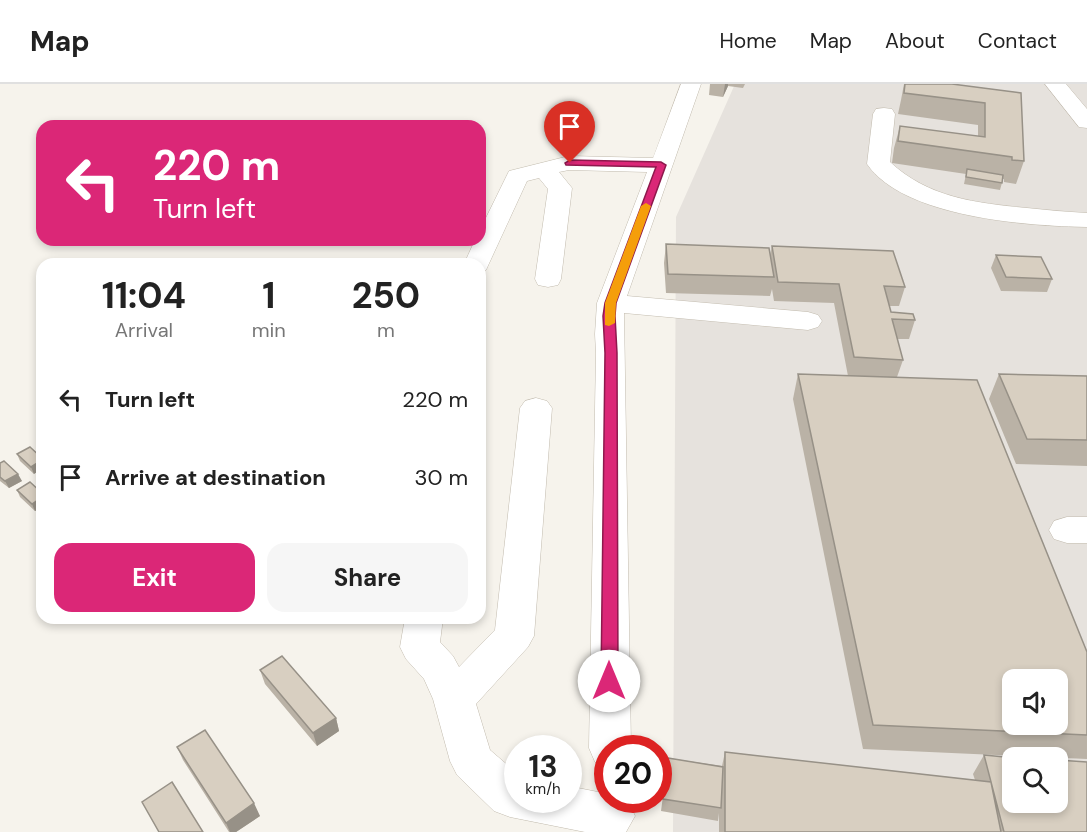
<!DOCTYPE html>
<style>
body{margin:0;font-family:"DM Sans",sans-serif;background:#f6f6f6;color:#222;height:100vh;display:flex;flex-direction:column;font-size:22px;white-space:nowrap}
*{box-sizing:border-box;margin:0}
p{font-size:20px;color:#767676}
.icon{flex:none;width:33px;height:33px;fill:none;stroke:currentColor;stroke-width:2;stroke-linecap:round;stroke-linejoin:round}
.map{position:relative;flex:1;overflow:hidden}
.details{position:absolute;left:36px;top:174px;width:450px;height:366px;display:flex;flex-direction:column;background:#fff;border-radius:18px;box-shadow:0 3px 9px #0003}
.details>*{flex:none}
.hud{position:absolute;left:36px;top:36px;width:450px;height:126px;border-radius:18px;box-shadow:0 3px 9px #0003;background:#db2777;color:#fff;overflow:hidden}
.fabs{position:absolute;left:1002px;top:585px;display:grid;gap:12px}
.fabs a{display:grid;place-items:center;width:66px;height:66px;border-radius:12px;background:#fff;box-shadow:0 3px 9px #0003;font-size:30px}
.speed{position:absolute;left:504px;top:651px;display:flex;gap:12px;font-size:30px;font-weight:700;text-align:center}
.speed>*{display:grid;place-content:center;width:78px;height:78px;border-radius:50%;background:#fff;box-shadow:0 3px 9px #0003;line-height:1}
.speed small{font-size:15px;font-weight:400}
.speed .limit{border:9px solid #d22;background:#fff;color:#111}
.pin{position:absolute;display:grid;place-items:center;width:51px;height:51px;color:#fff;margin:-62px -26px;border-radius:50% 50% 50% 0;rotate:-45deg;box-shadow:0 0 6px #0007}
.pin .icon{rotate:45deg}
.me{position:absolute;width:66px;margin:-33px;rotate:0deg;stroke-linejoin:round;filter:drop-shadow(0 0 4px #0008)}
.turn{display:flex;align-items:center;gap:21px;height:126px;padding:0 18px;font-size:27px}
.turn .icon{width:78px;height:78px;stroke-width:2.5}
.turn b{display:block;font-size:42px;line-height:51px}
.eta{display:flex;justify-content:space-evenly;align-items:center;height:102px;text-align:center}
.eta b{font-size:36px;font-weight:700;line-height:42px}
.button{display:flex;gap:12px;margin-top:auto;padding:12px 18px}
.button a{flex:1;height:69px;border-radius:18px;background:#db2777;color:#fff;font-size:24px;font-weight:700;line-height:69px;text-align:center}
.button a+a{background:#f6f6f6;color:#222}
ul{padding:0;list-style:none}
li{display:flex;align-items:center;gap:18px;height:78px;padding:0 18px}
li div{flex:1}
li b{display:block;font-size:22px}
li em{font-style:normal}
header{display:flex;align-items:center;gap:36px;box-sizing:border-box;height:84px;padding:0 30px;background:#fff;border-bottom:2px solid #e0e0e0}
header strong{font-size:28px}
nav{display:flex;gap:33px;margin-inline-start:auto;font-size:21px}
.map>svg:first-child{display:block}
.industrial{fill:#e6e2dd;fill-rule:evenodd}
.lines{fill:none;stroke-linecap:round;stroke-linejoin:round}
.minor-casing{stroke:#c2bbae;stroke-width:1}
.minor{fill:#fff;fill-rule:evenodd}
.wall{fill:#bab2a6}
.shaded-wall{fill:#979187}
.building{fill:#d8cfc1;stroke:#979187;stroke-width:1.5;fill-rule:evenodd}
.route{fill:#db2777;stroke:#8e194d;stroke-width:1.5}
.slow{fill:#f59e0b}
</style>
<header>
<strong>Map</strong>
<nav><a>Home</a><a>Map</a><a>About</a><a>Contact</a></nav>
</header>
<div class="map">
<svg width="1087" height="748" viewBox="0 0 1087 748">
<rect width="100%" height="100%" fill="#f6f3ec"/>
<!-- industrial -->
<path class="industrial" d="M 735,0 L 1087,0 L 1087,748 L 673,748 L 676,133 ZM 1012,596 L 1058,596 L 1058,640 L 1012,640 ZM 1012,674 L 1058,674 L 1058,718 L 1012,718 Z"/>
<g class="lines">
<defs>
<path id="minor" d="M 681,0 L 701,0 L 627,212 L 808,228 L 818,231 L 822,237 L 818,243 L 808,246 L 624,229 L 631,664 L 608,664 L 608,682 L 595,678 L 589,664 L 596,269 L 595,250 L 597,219 L 647,88 L 569,86 L 559,88 L 572,104 L 561,195 L 558,201 L 548,203 L 538,201 L 535,195 L 548,105 L 539,94 L 527,97 L 486,186 L 480,187 L 480,180 L 464,180 L 475,156 L 480,156 L 480,146 L 509,87 L 569,72 L 653,74 Z
M 1045,0 L 1066,0 L 1087,25 L 1087,44 L 1079,43 Z
M 884,24 L 892,25 L 895,30 L 890,78 C 929,114 976,119 1027,124 C 1047,126 1067,128 1087,129 L 1087,143 C 1026,142 903,133 867,80 L 873,30 L 876,25 Z
M 536,314 L 547,317 L 552,324 L 534,552 L 528,563 L 476,620 L 490,666 L 518,690 L 518,716 L 568,716 L 568,702 L 608,710 L 608,716 L 628,717 L 635,732 L 626,748 L 585,748 L 510,733 L 494,727 L 457,691 L 450,677 L 433,615 L 424,595 L 406,575 L 400,563 L 405,534 L 443,534 L 440,558 L 453,572 L 459,583 L 495,546 L 520,324 L 525,317 Z
M 1067,433 L 1087,433 L 1087,459 L 1067,459 L 1054,455 L 1049,446 L 1054,437 Z"/>
</defs>
<!-- minor casing -->
<use href="#minor" class="minor-casing"/>
<!-- minor -->
<use href="#minor" class="minor"/>
</g>
<!-- wall -->
<path class="wall" d="M 710,0 L 745,0 L 743,4 L 728,2 L 723,13 L 709,11 Z
M 904,0 L 952,0 L 1021,9 L 1024,77 L 1016,100 L 1004,98 L 1004,95 L 1003,95 L 1000,106 L 964,100 L 966,90 L 892,79 L 894,64 L 900,42 L 978,53 L 978,41 L 898,30 L 901,16 Z
M 666,160 L 770,171 L 772,162 L 905,203 L 899,222 L 889,222 L 891,228 L 915,236 L 909,255 L 897,255 L 903,276 L 897,293 L 1087,568 L 1087,675 L 863,665 L 793,315 L 798,290 L 848,292 L 834,219 L 774,217 L 772,205 L 770,212 L 666,209 L 664,179 Z
M 996,171 L 1052,195 L 1047,208 L 1001,207 L 991,184 Z
M 999,290 L 1087,292 L 1087,382 L 1016,380 L 989,315 Z
M 17,370 L 42,374 L 34,390 L 20,377 Z
M 0,379 L 22,397 L 9,404 L 0,397 Z
M 17,406 L 42,409 L 42,423 L 35,427 L 20,413 Z
M 260,586 L 336,634 L 339,647 L 317,662 L 265,600 Z
M 177,663 L 260,732 L 236,748 L 229,748 L 183,676 Z
M 725,668 L 975,696 L 973,690 L 984,671 L 1087,748 L 719,748 L 719,729 L 718,737 L 661,727 L 668,674 L 722,682 Z"/>
<!-- shaded-wall -->
<path class="shaded-wall" d="M 725,0 L 728,0 L 728,2 L 723,13 Z
M 42,376 L 42,385 L 34,390 L 31,383 Z
M 18,390 L 22,397 L 9,404 L 5,397 Z
M 42,413 L 42,423 L 35,427 L 32,420 Z
M 336,634 L 339,647 L 317,662 L 313,649 Z
M 254,719 L 260,732 L 236,748 L 230,748 L 226,739 Z"/>
<!-- building -->
<path class="building" d="M 905,0 L 952,0 L 1021,9 L 1024,77 L 1012,76 L 1012,73 L 898,57 L 900,42 L 985,53 L 985,19 L 904,9 Z
M 967,85 L 1003,91 L 1002,99 L 966,93 Z
M 666,160 L 769,164 L 774,193 L 668,190 Z
M 772,162 L 893,167 L 905,203 L 884,202 L 891,228 L 913,230 L 915,236 L 892,235 L 903,276 L 854,273 L 839,200 L 778,198 Z
M 996,171 L 1041,173 L 1052,195 L 1006,193 Z
M 798,290 L 977,296 L 1087,568 L 1087,651 L 873,641 ZM 1012,596 L 1058,596 L 1058,640 L 1012,640 Z
M 999,290 L 1087,292 L 1087,356 L 1027,355 Z
M 30,363 L 42,374 L 42,376 L 31,383 L 17,370 Z
M 4,377 L 18,390 L 5,397 L 0,393 L 0,379 Z
M 30,398 L 42,409 L 42,413 L 32,420 L 17,406 Z
M 282,572 L 336,634 L 313,649 L 260,586 Z
M 205,646 L 254,719 L 226,739 L 177,663 Z
M 725,668 L 991,698 L 1001,748 L 725,748 Z
M 984,671 L 1015,674 L 1012,674 L 1012,718 L 1058,718 L 1058,676 L 1087,678 L 1087,748 L 1004,748 Z
M 668,674 L 723,683 L 721,724 L 663,715 Z
M 172,698 L 203,748 L 159,748 L 142,718 Z"/>
<!-- route -->
<path class="route" d="M 570,76 L 661,78 L 666,81 L 616,219 L 615,232 L 617,269 L 618,597 L 615,602 L 609,604 L 603,602 L 601,597 L 605,269 L 603,232 L 605,219 L 656,83 L 566,81 L 565,79 Z"/>
<!-- slow -->
<path class="slow" d="M 646,119 L 651,122 L 616,219 L 615,239 L 609,242 L 605,241 L 605,219 L 641,122 Z"/>
</svg>
<div class="fabs">
<a><svg class="icon" aria-label="sound" viewBox="0 0 24 24"><path d="M4 9h4l5-4v14l-5-4H4zM17 9q2 3 0 6"/></svg></a>
<a><svg class="icon" aria-label="search" viewBox="0 0 24 24"><circle cx="10" cy="10" r="6"/><path d="M15 15l6 6"/></svg></a>
</div>
<div class="speed"><div>13<small>km/h</small></div><div class="limit">20</div></div>
<div class="pin" style="left:570px;top:79px;background:#d93025"><svg class="icon" aria-label="arrive" viewBox="0 0 24 24"><path d="M6 21V4h12l-3 4 3 4H6"/></svg></div>
<svg class="me" style="left:609px;top:597px" viewBox="-20 -20 40 40"><circle r="19" fill="#fff"/><path d="M0-13L10 11 0 6-10 11z" fill="#db2777"/></svg>
<div class="hud">
<div class="turn"><svg class="icon" aria-label="left" viewBox="0 0 24 24"><path d="M17 20v-9H6M10 6l-5 5 5 5"/></svg><div><b>220 m</b>Turn left</div></div>
</div>
<section class="details">
<div class="eta">
<div><b>11:04</b><p>Arrival</p></div>
<div><b>1</b><p>min</p></div>
<div><b>250</b><p>m</p></div>
</div>
<ul>
<li><svg class="icon" aria-label="left" viewBox="0 0 24 24"><path d="M17 20v-9H6M10 6l-5 5 5 5"/></svg><div><b>Turn left</b></div><em>220 m</em></li>
<li><svg class="icon" aria-label="arrive" viewBox="0 0 24 24"><path d="M6 21V4h12l-3 4 3 4H6"/></svg><div><b>Arrive at destination</b></div><em>30 m</em></li>
</ul>
<div class="button"><a>Exit</a><a>Share</a></div>
</section>
</div>
